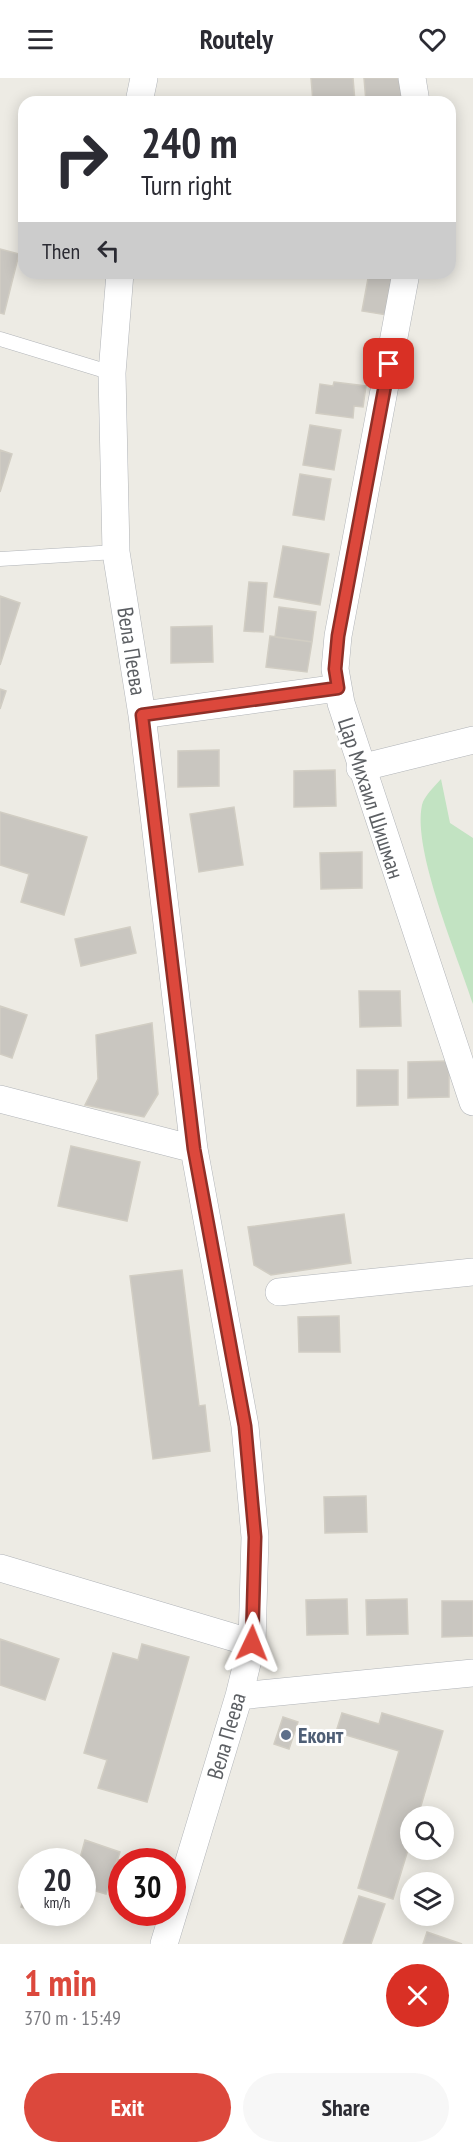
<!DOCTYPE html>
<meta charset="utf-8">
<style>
body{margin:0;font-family:"PT Sans Narrow",sans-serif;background:#f7f7f7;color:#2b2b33;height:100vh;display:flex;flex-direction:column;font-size:22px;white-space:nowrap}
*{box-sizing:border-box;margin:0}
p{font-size:20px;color:#7c7c81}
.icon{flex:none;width:33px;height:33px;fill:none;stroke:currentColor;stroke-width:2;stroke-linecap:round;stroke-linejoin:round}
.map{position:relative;height:1866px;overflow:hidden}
.panel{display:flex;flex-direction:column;background:#fff;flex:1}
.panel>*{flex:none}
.banner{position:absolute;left:18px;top:18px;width:438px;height:183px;border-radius:18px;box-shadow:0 3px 15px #0003;background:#fff;color:#2b2b33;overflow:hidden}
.buttons{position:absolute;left:400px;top:1728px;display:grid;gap:12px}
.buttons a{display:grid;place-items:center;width:54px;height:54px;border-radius:50%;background:#fff;box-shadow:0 3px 15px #0003;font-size:30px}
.speed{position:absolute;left:18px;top:1770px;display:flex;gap:12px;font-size:30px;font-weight:700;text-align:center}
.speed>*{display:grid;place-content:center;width:78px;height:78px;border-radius:50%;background:#fff;box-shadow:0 3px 15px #0003;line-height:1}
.speed small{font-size:15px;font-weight:400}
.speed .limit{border:9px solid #d22;background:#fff;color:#111}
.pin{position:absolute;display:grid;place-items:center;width:51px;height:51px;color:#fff;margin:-26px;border-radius:12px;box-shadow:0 3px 9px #0006}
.me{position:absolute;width:66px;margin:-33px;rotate:2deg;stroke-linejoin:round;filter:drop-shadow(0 0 4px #0008)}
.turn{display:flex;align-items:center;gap:21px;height:126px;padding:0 24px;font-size:27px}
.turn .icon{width:78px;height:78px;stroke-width:2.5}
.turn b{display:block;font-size:42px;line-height:51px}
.then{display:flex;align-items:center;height:57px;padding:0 24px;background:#0003;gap:12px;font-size:22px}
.round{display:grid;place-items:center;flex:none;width:63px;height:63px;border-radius:32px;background:#f7f7f7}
.headline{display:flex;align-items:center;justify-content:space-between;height:102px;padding:0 24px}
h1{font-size:36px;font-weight:600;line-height:45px;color:#dc483c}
.primary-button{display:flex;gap:12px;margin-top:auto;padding:12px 24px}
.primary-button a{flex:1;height:69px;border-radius:36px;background:#dc483c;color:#fff;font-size:24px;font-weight:600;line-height:69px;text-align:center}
.primary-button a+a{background:#f7f7f7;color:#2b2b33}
header{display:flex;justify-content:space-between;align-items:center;height:78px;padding:0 24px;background:#fff;font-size:27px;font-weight:600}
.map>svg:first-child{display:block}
.green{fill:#c2e3c2}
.building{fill:#c9c6c0;stroke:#d1cdc3;stroke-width:1.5}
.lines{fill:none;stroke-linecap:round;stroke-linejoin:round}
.lane-casing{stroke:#b1b4b8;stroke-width:15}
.street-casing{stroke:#b1b4b8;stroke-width:28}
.lane{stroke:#fff;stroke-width:14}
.street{stroke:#fff;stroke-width:27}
.route-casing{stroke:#8f2f27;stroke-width:15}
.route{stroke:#dc483c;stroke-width:10}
.service-dot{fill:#5c6f8a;stroke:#fff;stroke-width:2}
.labels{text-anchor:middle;stroke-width:6;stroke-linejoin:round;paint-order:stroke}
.street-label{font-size:22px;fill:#5c5f63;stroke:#fff}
.service-label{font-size:22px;font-weight:bold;fill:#4e5e75;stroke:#fff;text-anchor:start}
</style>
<header><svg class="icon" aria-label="menu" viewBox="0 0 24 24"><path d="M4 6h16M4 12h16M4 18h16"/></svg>Routely<svg class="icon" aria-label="heart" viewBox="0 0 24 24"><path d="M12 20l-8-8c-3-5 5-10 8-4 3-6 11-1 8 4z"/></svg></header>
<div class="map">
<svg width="473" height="1866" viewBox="0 0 473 1866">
<rect width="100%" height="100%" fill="#edebe4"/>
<!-- green -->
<path class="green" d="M 441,701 L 450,745 L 473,760 L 473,926 C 458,879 412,772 422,727 C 424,718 435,708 441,701 Z"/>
<!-- building -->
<path class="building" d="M 311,0 L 353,0 L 355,24 L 313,24 Z
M 364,0 L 405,0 L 407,24 L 366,24 Z
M 0,171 L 19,176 L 4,236 L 0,235 Z
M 369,195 L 400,197 L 393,238 L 362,233 Z
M 334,304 L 366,308 L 363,329 L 354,328 L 353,340 L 316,335 L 320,306 L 333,308 Z
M 310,347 L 341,352 L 334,392 L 303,387 Z
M 0,372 L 12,376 L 0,414 Z
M 300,396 L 331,401 L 324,442 L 293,437 Z
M 283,468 L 329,476 L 320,527 L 274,519 Z
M 249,504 L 267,505 L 263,554 L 244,553 Z
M 0,518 L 20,525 L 0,587 Z
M 279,529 L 316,534 L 312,564 L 275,559 Z
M 212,548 L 213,584 L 171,585 L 171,549 Z
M 270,558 L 312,564 L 307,594 L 266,589 Z
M 0,611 L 6,613 L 0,631 Z
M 219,672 L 219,708 L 178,709 L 178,673 Z
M 335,692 L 336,728 L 294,729 L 294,693 Z
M 234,729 L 243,787 L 199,794 L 190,736 Z
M 0,734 L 87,759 L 64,837 L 21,824 L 29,796 L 0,787 Z
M 362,774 L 362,810 L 321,811 L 320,775 Z
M 130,849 L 136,875 L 81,888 L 75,861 Z
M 359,913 L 400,913 L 401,948 L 360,949 Z
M 0,928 L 27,937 L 12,980 L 0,976 Z
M 152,945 L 158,1016 L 144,1039 L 85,1027 L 98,1001 L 96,957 Z
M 449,983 L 449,1019 L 408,1020 L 408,984 Z
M 357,992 L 398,992 L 398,1027 L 357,1028 Z
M 71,1068 L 140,1084 L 127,1143 L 58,1128 Z
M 344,1136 L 351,1185 L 271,1197 L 254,1187 L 248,1149 Z
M 182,1192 L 199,1328 L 205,1327 L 210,1373 L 153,1381 L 130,1198 Z
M 339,1238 L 340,1274 L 299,1274 L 298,1239 Z
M 366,1418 L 367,1454 L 325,1455 L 324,1419 Z
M 347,1521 L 348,1556 L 307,1557 L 306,1522 Z
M 407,1521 L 408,1556 L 367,1557 L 366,1522 Z
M 442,1523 L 473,1523 L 473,1558 L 442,1559 Z
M 0,1561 L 59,1581 L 45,1622 L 0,1607 Z
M 142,1566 L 189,1579 L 147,1724 L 98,1710 L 107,1682 L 84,1675 L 113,1575 L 138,1582 Z
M 342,1635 L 379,1646 L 382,1635 L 443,1653 L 418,1738 L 411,1738 L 411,1762 L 393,1821 L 358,1810 L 399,1673 L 336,1654 Z
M 283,1639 L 298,1644 L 289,1671 L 274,1666 Z
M 85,1762 L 120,1774 L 106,1816 L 82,1809 L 82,1784 L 79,1784 Z
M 117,1781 L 134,1784 L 122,1784 L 120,1819 L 108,1809 Z
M 32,1798 L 32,1833 L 21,1829 Z
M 359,1818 L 385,1826 L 371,1866 L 343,1866 Z
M 37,1834 L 72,1834 L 68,1845 Z
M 427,1854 L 462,1866 L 423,1866 Z"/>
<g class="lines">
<defs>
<path id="lane" d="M 0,261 L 112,295
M 0,481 L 116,474"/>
<path id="street" d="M 412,0 L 416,24
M 139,24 L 144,0
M 120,195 L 112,295 L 116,474 L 142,637 L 194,1071 L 245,1348 L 255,1459 L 252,1565 L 239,1618 L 164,1866
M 406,195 L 338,558 L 335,591 L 341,625 L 473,1024
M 142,637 L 338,610
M 360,690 L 473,662
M 0,1021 L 194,1071
M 279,1214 L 473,1194
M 0,1490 L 252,1565
M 239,1618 L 473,1595"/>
</defs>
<!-- lane casing -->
<use href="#lane" class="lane-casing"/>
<!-- street casing -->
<use href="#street" class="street-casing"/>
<!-- lane -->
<use href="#lane" class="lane"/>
<!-- street -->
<use href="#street" class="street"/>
</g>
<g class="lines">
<defs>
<path id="route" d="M 252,1565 L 255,1459 L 245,1348 L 194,1071 L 142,637 L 338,610 L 335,591 L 338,558 L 389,286"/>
</defs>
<!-- route casing -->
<use href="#route" class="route-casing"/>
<!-- route -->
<use href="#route" class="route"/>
</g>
<!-- markers -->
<circle class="service-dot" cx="286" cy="1657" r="6"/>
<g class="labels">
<!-- street labels -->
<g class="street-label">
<text transform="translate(132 573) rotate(81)" y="8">Вела Пеева</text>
<text transform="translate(371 720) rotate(72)" y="8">Цар Михаил Шишман</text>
<text transform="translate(226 1658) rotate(-74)" y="8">Вела Пеева</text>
</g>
<!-- service labels -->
<g class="service-label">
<text x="298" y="1665">Еконт</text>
</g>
</g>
</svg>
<div class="buttons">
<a><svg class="icon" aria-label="search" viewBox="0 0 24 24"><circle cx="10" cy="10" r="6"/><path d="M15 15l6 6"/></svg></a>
<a><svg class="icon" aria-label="layers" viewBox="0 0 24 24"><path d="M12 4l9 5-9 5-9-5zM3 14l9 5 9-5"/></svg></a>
</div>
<div class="speed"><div>20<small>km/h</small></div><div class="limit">30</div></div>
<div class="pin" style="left:389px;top:286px;background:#d93025"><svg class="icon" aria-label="arrive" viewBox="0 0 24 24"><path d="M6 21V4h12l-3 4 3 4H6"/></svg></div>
<svg class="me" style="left:252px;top:1565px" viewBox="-20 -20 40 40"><path d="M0-17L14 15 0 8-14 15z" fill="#dc483c" stroke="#fff" stroke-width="4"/></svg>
<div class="banner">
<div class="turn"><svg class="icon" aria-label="right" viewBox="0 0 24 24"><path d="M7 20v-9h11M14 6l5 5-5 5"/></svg><div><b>240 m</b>Turn right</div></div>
<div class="then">Then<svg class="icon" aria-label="left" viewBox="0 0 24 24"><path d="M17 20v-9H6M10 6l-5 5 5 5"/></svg></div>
</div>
</div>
<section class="panel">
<div class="headline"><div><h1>1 min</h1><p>370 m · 15:49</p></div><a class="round" style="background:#d93025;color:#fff"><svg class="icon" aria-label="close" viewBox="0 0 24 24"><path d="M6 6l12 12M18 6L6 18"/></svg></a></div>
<div class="primary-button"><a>Exit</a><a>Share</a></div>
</section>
